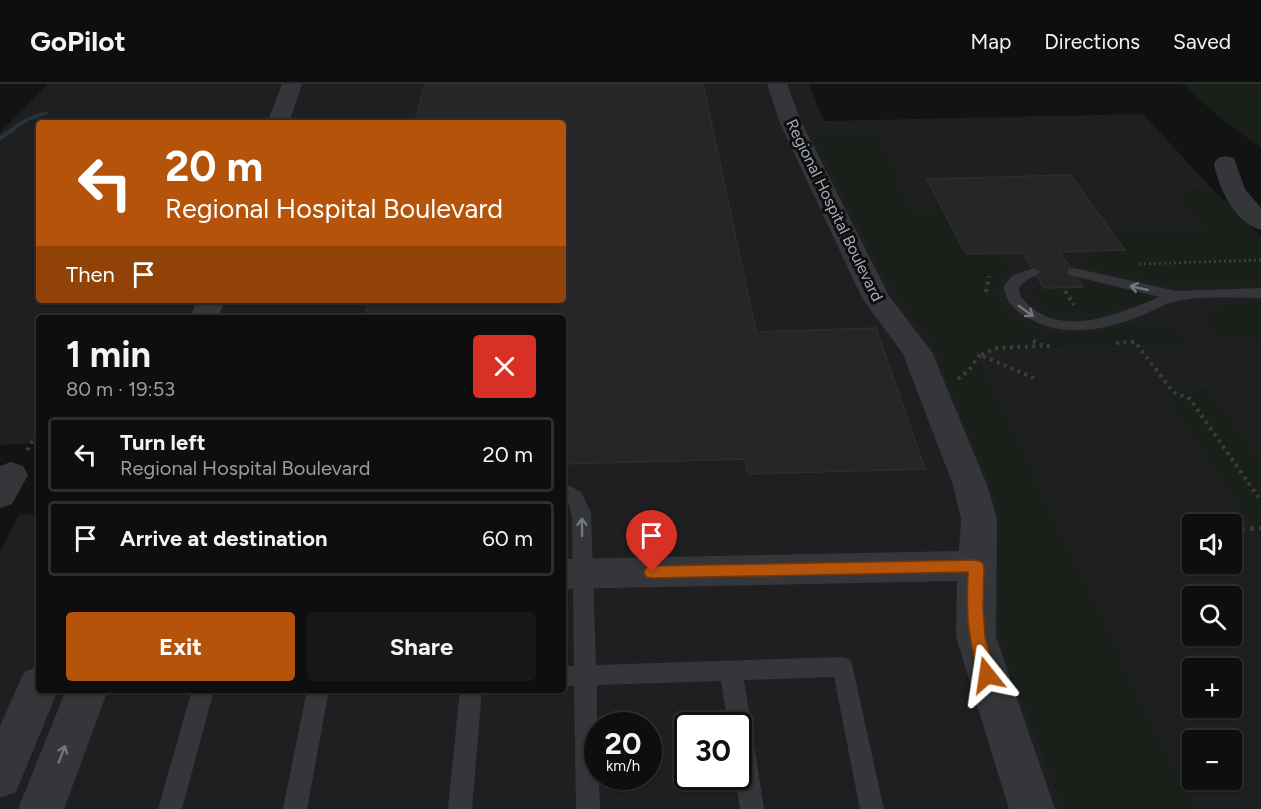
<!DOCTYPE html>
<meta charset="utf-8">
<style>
body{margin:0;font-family:Figtree,sans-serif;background:#171718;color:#f1f3f6;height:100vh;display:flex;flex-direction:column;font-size:22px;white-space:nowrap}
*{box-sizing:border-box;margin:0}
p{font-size:20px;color:#9b9c9e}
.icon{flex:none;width:33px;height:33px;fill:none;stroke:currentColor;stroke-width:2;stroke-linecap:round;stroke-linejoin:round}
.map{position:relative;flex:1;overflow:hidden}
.sheet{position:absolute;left:36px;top:231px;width:530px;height:378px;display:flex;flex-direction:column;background:#0e0e0f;border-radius:6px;box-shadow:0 2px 4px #0004,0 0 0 2px #2e2e2f}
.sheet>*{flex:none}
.hud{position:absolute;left:36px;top:36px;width:530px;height:183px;border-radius:6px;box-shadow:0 2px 4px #0004,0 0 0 2px #2e2e2f;background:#b45309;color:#fff;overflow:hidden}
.fabs{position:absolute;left:1182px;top:430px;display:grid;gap:12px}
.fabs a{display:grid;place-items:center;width:60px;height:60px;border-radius:6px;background:#0e0e0f;box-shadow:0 2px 4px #0004,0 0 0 2px #2e2e2f;font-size:30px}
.speed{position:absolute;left:584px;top:628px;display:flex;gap:12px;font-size:30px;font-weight:700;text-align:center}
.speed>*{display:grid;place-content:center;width:78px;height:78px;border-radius:50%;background:#0e0e0f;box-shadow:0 2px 4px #0004,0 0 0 2px #2e2e2f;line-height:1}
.speed small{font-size:15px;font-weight:400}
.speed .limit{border:3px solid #111;border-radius:9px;background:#fff;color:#111}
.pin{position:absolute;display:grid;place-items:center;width:51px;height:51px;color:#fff;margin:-62px -26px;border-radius:50% 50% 50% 0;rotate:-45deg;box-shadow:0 0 6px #0007}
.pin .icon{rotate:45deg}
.me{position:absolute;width:66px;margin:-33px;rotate:345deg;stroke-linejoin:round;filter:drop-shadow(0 0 4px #0008)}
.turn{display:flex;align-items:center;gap:21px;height:126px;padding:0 30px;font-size:27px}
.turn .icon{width:78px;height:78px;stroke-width:2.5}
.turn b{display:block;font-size:42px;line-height:51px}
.then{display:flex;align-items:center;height:57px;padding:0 30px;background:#0003;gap:12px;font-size:22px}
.round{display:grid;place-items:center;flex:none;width:63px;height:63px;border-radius:6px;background:#171718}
.head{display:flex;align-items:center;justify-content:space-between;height:102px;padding:0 30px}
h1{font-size:36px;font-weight:700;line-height:45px}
.button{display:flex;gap:12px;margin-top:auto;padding:12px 30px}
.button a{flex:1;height:69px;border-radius:6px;background:#b45309;color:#fff;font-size:24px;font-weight:700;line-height:69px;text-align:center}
.button a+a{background:#171718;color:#f1f3f6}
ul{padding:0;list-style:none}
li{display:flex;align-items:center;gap:18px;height:75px;margin:0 12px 9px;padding:0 18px;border:3px solid #2e2e2f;border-radius:6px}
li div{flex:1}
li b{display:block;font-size:22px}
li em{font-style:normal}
header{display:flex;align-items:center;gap:36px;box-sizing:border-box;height:84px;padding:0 30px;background:#0e0e0f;border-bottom:2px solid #2e2e2f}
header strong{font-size:28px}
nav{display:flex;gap:33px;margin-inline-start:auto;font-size:21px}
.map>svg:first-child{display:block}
.built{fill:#1f1f21;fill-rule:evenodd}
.green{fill:#191f19}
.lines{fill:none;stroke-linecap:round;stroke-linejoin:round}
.stream{fill:#293438;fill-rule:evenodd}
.building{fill:#262628;stroke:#2d2d30;stroke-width:1.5}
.path-far2{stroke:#3a3d40;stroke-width:3;stroke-dasharray:2 3;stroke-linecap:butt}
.path-far1{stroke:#3a3d40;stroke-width:4;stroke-dasharray:3 4.5;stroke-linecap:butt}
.path{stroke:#3a3d40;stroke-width:4.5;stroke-dasharray:4 5;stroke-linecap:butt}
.service{fill:#343639;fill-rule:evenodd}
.minor{fill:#343639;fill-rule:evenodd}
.oneway{stroke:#72777d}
.route{fill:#b45309;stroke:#753606;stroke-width:1.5}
.labels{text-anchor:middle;stroke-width:6;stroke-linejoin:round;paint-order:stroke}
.street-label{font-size:16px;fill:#a4acb4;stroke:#0e0e0f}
</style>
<header>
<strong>GoPilot</strong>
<nav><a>Map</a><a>Directions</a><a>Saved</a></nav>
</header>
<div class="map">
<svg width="1261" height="725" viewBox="0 0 1261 725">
<rect width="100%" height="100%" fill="#131314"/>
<!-- built -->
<path class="built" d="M 48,0 L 809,0 L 824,37 L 1143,30 L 1261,158 L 1261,725 L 0,725 L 0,468 L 19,431 L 39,430 L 39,606 L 562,606 L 562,234 L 39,234 L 39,359 L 0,361 L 0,49 ZM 39,39 L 562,39 L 562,216 L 39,216 ZM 1192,441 L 1232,441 L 1232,480 L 1192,480 ZM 1192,513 L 1232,513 L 1232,552 L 1192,552 ZM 1192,585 L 1232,585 L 1232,624 L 1192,624 ZM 597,642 L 648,642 L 648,693 L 597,693 ZM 687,642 L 738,642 L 738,693 L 687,693 ZM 1192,657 L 1232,657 L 1232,696 L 1192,696 Z"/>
<!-- green -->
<path class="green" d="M 1183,0 L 1261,0 L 1261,64 L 1219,33 Z
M 811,48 L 877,51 L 912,127 L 943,125 L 966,170 L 995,170 L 1016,183 C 1008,188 997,195 997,206 C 997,217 1005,227 1013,233 C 1058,268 1111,239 1161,239 L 1173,243 L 1187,259 L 974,267 L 1193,725 L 1064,725 L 999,549 L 994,524 L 1000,444 L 995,412 L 932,256 L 890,200 Z
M 1195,104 C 1225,107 1242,133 1261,153 L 1261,200 L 1177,201 L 1084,183 L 1088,167 L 1125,166 L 1112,148 L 1207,145 L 1179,113 Z
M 1077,198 L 1144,210 L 1149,215 L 1143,219 C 1115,225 1049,246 1032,212 L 1032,206 L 1046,200 Z
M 1261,219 L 1261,257 L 1219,258 L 1205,234 L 1208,227 L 1228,220 Z
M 1207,304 L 1261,378 L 1261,454 L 1162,306 Z"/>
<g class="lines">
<!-- stream -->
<path class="stream" d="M 46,27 L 48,28 L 48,30 L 28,37 L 0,57 L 0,52 L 24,35 Z"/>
</g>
<!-- building -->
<path class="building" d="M 425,0 L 703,0 L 756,248 L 876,244 L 925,385 L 748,390 L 745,375 L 562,380 L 562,234 L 364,234 L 369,216 L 562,216 L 562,39 L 415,39 Z
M 1070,91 L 1125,166 L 1060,168 L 1083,203 L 1044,204 L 1023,169 L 966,170 L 927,95 Z"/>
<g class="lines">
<!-- path-far2 -->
<path class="path-far2" d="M 1139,180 L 1261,176"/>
<!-- path-far1 -->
<path class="path-far1" d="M 1065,207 L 1074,221
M 986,208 L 989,192
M 1033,257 L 1043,262 L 1051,262
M 1116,259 L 1135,258 L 1173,308 L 1190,315 L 1261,417
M 1034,294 L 980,271 L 997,264 L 1042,262
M 958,295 L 969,286 L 980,271
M 27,366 L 39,346"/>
<!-- path -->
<path class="path" d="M 1232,446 L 1261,444"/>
<!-- service -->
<path class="service" d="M 1034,184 L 1041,188 L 1024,198 L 1019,203 L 1020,211 C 1054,259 1118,230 1160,213 L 1069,191 L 1067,188 L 1069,185 L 1074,184 L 1176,207 L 1261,204 L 1261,214 C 1238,214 1199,212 1178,217 C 1166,219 1154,226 1143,231 C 1105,246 1066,255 1028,234 C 1015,227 1005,217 1004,202 L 1013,191 Z
M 562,398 L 581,408 L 591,429 L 596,581 L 843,573 L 851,576 L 884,725 L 860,725 L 834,593 L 744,596 L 764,725 L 740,725 L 735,693 L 738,693 L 738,642 L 728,642 L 721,597 L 597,601 L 597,693 L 599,693 L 600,725 L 576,725 L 574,602 L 562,602 L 562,582 L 574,582 L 572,434 L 569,421 L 562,414 Z
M 192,606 L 214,606 L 182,725 L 158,725 Z
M 307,606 L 329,606 L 307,725 L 283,725 Z
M 460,606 L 482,606 L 472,725 L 448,725 Z"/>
<!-- minor -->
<path class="minor" d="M 282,0 L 302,0 L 289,39 L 267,39 Z
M 767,0 L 787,0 L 802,39 L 889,212 L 932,268 L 987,401 L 997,435 L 996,553 L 1055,725 L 1009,725 L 956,553 L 957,497 L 562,505 L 562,475 L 959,467 L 961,435 L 953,401 L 903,270 L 862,214 L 780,39 Z
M 1226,72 L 1234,74 L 1245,105 L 1261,124 L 1261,146 C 1235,139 1218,104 1214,79 L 1218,74 Z
M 197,216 L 225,216 L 218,234 L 190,234 Z
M 11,378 L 23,382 L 28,391 L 12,420 L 0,424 L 0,382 Z
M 39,582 L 39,606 L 58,606 L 16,708 L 0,714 L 0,642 L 24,588 Z
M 66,606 L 108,606 L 64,725 L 18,725 Z"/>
</g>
<!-- one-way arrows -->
<defs><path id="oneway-shaft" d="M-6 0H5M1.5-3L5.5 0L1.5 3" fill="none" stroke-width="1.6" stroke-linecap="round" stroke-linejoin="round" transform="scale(1.5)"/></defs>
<g class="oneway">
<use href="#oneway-shaft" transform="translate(1139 204) rotate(-167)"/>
<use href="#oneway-shaft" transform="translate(1026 227) rotate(36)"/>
<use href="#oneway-shaft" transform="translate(582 443) rotate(-91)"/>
<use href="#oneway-shaft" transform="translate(62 670) rotate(-69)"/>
</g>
<!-- route -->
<path class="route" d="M 976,476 L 982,478 L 984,482 L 983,524 L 985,553 L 995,591 L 993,596 L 987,598 L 981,596 L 978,591 C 968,551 966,529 968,488 L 652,494 L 646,493 L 644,488 L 646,484 L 652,482 Z"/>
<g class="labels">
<!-- street labels -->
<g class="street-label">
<text transform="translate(835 126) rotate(64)" y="6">Regional Hospital Boulevard</text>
</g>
</g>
</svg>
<div class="fabs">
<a><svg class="icon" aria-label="sound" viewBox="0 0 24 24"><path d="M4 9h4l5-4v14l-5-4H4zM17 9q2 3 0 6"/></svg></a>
<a><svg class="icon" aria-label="search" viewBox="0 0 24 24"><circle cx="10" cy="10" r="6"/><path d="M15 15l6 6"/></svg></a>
<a>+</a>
<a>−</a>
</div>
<div class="speed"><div>20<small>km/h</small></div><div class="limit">30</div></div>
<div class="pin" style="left:652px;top:488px;background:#d93025"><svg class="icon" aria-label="arrive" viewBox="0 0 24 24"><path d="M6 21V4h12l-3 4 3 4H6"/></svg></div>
<svg class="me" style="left:987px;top:591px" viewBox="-20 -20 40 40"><path d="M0-17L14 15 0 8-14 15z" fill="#b45309" stroke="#fff" stroke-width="4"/></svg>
<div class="hud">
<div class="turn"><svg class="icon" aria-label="left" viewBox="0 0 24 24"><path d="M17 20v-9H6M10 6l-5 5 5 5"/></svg><div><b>20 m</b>Regional Hospital Boulevard</div></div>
<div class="then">Then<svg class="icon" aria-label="arrive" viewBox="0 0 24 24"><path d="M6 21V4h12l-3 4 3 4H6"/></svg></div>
</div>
<section class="sheet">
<div class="head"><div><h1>1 min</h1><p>80 m · 19:53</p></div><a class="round" style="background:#d93025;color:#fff"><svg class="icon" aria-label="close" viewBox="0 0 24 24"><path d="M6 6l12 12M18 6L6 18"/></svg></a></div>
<ul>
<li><svg class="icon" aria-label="left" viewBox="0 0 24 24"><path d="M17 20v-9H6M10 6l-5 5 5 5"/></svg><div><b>Turn left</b><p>Regional Hospital Boulevard</p></div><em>20 m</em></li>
<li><svg class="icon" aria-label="arrive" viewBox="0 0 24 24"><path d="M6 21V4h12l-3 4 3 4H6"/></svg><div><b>Arrive at destination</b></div><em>60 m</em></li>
</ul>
<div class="button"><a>Exit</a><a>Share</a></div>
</section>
</div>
